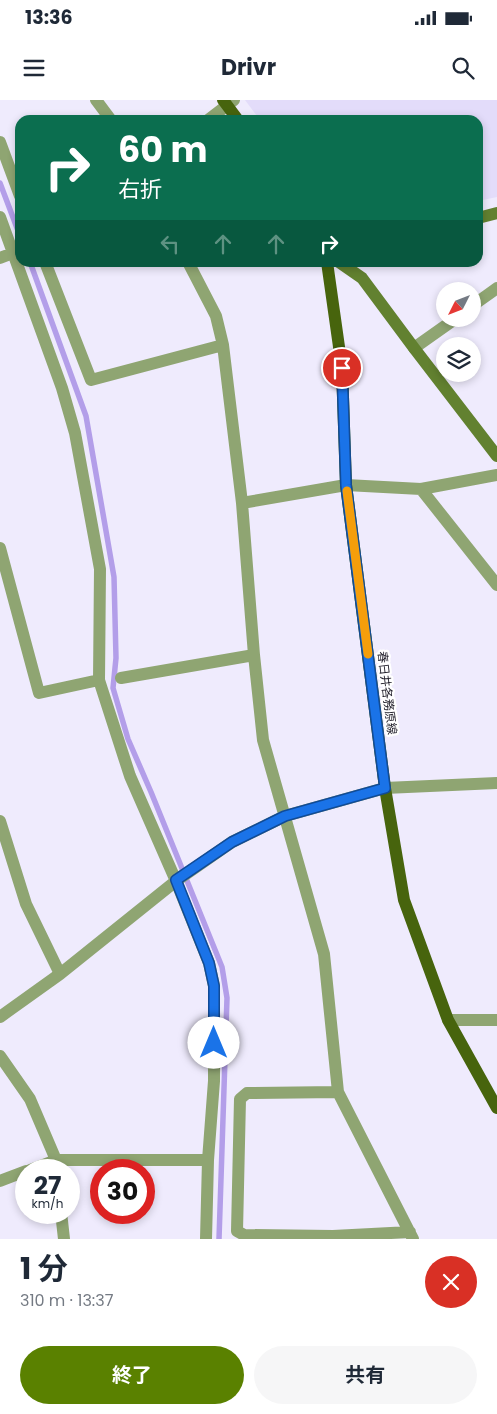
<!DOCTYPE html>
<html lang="ja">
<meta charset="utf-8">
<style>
body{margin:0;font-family:Poppins,"Noto Sans JP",sans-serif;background:#f6f6f7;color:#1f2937;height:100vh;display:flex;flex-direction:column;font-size:19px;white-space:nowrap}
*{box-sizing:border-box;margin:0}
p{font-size:16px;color:#747a83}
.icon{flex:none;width:28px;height:28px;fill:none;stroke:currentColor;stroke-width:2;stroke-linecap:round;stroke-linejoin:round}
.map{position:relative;height:1139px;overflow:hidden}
.drawer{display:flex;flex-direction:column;background:#fff;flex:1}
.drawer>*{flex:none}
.hud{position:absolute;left:15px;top:15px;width:468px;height:152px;border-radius:15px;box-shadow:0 2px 8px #0003;background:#0b6e4f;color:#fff;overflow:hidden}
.needle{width:32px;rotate:228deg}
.controls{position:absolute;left:436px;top:182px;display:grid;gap:10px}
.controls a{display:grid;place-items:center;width:45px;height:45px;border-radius:50%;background:#fff;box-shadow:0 2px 8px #0003;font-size:25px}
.speed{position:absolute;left:15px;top:1059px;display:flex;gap:10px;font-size:25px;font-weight:700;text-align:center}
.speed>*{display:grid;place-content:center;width:65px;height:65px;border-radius:50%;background:#fff;box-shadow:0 2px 8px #0003;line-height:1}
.speed small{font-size:12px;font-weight:400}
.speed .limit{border:8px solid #d22;background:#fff;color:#111}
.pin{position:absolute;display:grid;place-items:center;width:42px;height:42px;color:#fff;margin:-21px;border:2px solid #fff;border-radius:50%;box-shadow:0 1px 5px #0007}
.me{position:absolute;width:55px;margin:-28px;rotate:0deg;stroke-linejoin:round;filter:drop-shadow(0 0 4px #0008)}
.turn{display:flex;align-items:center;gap:18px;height:105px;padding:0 20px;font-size:22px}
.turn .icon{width:65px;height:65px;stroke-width:2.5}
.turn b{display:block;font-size:35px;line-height:42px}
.lanes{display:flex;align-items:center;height:48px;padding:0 20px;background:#0003;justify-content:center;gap:25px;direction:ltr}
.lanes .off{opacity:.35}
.round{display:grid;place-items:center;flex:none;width:52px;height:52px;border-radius:26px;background:#f6f6f7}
.head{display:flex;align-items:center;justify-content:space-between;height:85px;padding:0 20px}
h1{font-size:30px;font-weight:700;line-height:38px}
.button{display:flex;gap:10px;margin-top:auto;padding:10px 20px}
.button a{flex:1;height:58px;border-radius:30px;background:#5a8100;color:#fff;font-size:20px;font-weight:700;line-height:58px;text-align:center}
.button a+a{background:#f6f6f7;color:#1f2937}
.status{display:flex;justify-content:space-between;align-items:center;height:35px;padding:0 25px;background:#fff;direction:ltr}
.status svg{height:14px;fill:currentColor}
header{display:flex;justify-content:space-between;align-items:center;height:65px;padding:0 20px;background:#fff;font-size:22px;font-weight:700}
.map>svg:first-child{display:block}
.built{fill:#e3dcfa}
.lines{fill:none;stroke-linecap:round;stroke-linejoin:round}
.stream{stroke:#b39ee9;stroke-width:5.5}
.street{stroke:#8fa572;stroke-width:12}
.secondary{stroke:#628130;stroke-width:12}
.primary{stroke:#47640d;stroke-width:12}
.route-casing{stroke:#114b97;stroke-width:12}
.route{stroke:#1a73e8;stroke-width:9}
.slow{stroke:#f59e0b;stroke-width:9}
.labels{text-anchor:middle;stroke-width:4.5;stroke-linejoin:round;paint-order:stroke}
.street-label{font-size:12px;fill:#25232e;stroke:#fff}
</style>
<div class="status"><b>13:36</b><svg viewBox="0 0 49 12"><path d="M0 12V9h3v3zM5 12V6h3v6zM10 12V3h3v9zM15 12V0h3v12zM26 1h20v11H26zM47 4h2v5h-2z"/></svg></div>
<header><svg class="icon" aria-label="menu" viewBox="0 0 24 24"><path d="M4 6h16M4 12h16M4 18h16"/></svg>Drivr<svg class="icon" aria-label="search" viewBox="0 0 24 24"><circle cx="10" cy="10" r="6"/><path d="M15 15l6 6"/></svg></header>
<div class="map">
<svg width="497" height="1139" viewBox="0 0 497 1139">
<rect width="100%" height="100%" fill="#efebfd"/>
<!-- built -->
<path class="built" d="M 245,0 L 497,0 L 497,97 L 478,101 L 478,20 L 260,20 Z"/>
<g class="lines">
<!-- stream -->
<path class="stream" d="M 0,83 L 20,136
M 30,162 L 86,316 L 114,477 L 116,558 L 113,588 L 128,639 L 151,692 L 222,867 L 227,898 L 219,1139"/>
<!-- street -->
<path class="street" d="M 96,0 L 111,20
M 208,20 L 234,0
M 0,42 L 20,96
M 0,117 L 62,288 L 75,333 L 100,469 L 99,580 L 130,676 L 176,781 L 209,863 L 214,886 L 214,981 L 208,1060 L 206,1139
M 0,158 L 13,153
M 45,162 L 91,280 L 223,245
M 188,162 L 216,216 L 223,245 L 242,403 L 254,555 L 263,640 L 324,854 L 338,992 L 413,1139
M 472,206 L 497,188
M 414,248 L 455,219
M 421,389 L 497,485
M 242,403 L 346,385 L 421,389 L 497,375
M 0,448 L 39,593 L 99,580
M 121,578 L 254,555
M 0,721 L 26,804 L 60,874
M 0,917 L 60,874 L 176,781 L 232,742 L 285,716 L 385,688 L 497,683
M 448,920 L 497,920
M 0,956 L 30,999 L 56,1060 L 57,1070
M 338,992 L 247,993 L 240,999 L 237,1131 L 244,1135 L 333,1136 L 410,1132
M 30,1070 L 56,1060 L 208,1060
M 0,1081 L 26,1071
M 61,1112 L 64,1139"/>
<!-- secondary -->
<path class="secondary" d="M 478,118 L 497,113
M 339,162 L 362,178 L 414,248 L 497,356"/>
<!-- primary -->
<path class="primary" d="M 223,0 L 238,20
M 327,162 L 342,268 L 346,385 L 385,688 L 404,800 L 448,920 L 497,1008"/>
</g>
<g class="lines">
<defs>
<path id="route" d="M 214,943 L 214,886 L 209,863 L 176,780 L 232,742 L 285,716 L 385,688 L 346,385 L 342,268"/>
</defs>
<!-- route casing -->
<use href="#route" class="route-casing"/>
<!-- route -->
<use href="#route" class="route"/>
<!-- slow -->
<path class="slow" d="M 347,391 L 368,554"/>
</g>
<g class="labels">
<!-- street labels -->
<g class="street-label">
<text transform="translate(387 593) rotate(83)" y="4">春日井各務原線</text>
</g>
</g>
</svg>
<div class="controls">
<a><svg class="needle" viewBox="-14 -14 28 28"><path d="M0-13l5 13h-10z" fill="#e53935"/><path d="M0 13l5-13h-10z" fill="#747a83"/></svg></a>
<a><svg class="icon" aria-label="layers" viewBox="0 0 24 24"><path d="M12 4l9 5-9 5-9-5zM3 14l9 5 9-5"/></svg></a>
</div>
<div class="speed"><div>27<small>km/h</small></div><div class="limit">30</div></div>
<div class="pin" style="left:342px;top:268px;background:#d93025"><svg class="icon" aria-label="arrive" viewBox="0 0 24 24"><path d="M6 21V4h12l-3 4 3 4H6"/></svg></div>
<svg class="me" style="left:214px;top:943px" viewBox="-20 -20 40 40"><circle r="19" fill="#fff"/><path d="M0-13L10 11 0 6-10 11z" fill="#1a73e8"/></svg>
<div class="hud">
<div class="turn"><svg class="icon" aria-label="right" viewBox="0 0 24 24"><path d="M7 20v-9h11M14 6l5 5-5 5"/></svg><div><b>60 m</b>右折</div></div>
<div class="lanes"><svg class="icon off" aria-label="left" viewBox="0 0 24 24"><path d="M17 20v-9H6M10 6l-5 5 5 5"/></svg><svg class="icon off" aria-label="ahead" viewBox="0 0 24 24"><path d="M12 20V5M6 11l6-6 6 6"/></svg><svg class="icon off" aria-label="ahead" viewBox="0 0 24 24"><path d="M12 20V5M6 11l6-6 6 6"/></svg><svg class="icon" aria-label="right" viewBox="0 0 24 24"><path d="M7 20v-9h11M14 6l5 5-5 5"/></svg></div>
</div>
</div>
<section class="drawer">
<div class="head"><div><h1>1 分</h1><p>310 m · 13:37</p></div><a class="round" style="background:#d93025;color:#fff"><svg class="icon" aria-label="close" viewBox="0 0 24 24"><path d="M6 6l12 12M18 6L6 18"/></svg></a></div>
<div class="button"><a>終了</a><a>共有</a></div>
</section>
